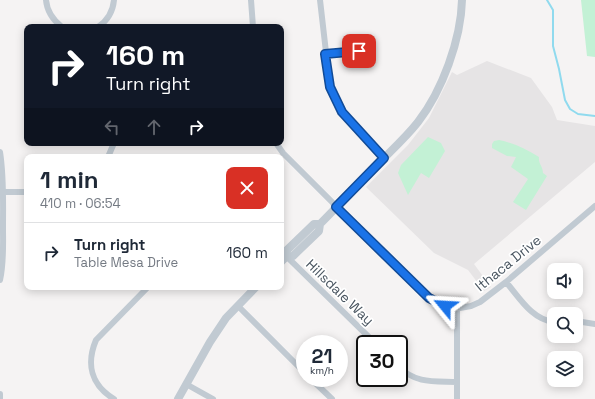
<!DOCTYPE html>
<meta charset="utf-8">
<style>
body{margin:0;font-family:"Space Grotesk",sans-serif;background:#f2f2f3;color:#1f2937;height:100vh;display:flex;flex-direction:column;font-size:15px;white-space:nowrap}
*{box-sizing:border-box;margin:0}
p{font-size:13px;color:#747a83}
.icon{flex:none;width:22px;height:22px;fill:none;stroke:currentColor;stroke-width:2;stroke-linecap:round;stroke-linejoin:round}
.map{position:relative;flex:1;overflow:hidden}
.sheet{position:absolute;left:24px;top:154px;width:260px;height:136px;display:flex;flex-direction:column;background:#fff;border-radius:8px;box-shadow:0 2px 10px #0003}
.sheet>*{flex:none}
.guide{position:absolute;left:24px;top:24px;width:260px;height:122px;border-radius:8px;box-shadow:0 2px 10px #0003;background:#111827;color:#fff;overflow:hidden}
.fabs{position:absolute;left:547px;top:263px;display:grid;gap:8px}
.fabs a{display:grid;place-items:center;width:36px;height:36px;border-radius:8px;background:#fff;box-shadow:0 2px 10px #0003;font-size:20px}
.speed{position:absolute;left:296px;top:335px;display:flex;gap:8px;font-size:20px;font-weight:700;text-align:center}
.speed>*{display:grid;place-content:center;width:52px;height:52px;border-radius:50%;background:#fff;box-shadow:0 2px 10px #0003;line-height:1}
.speed small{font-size:10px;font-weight:400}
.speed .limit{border:2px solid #111;border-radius:6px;background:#fff;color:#111}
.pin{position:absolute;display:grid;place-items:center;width:34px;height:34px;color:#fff;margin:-17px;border-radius:8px;box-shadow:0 2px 6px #0006}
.me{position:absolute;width:44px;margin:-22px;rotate:297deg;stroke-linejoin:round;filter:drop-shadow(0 0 3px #0008)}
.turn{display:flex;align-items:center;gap:14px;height:84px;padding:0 16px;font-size:18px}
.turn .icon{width:52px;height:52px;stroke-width:2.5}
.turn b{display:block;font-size:28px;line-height:34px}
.lanes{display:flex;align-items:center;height:38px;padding:0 16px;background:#0003;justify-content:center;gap:20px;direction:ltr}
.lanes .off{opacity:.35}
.round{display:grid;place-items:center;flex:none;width:42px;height:42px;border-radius:8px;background:#f2f2f3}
.head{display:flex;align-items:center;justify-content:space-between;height:68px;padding:0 16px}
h1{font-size:24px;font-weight:700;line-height:30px}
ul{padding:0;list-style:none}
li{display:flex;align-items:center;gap:12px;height:60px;padding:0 16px;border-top:1px solid #e0e1e3}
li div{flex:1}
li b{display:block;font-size:15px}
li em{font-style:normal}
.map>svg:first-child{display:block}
.education{fill:#e6e4e5}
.green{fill:#c3f1d5}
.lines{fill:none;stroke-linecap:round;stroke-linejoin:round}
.stream{stroke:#90daee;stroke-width:2}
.minor{stroke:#c1cad2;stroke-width:6}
.tertiary{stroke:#c1cad2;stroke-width:8}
.route-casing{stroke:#114b97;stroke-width:10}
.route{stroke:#1a73e8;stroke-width:7}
.labels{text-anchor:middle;stroke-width:3.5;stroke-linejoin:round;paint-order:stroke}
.street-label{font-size:14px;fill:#4a5661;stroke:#fff}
</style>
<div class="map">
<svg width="595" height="399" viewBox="0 0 595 399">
<rect width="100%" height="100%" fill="#f5f3f3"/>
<!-- education -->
<path class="education" d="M 487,61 L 531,78 L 552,107 L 557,120 L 595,126 L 595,162 L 474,264 L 491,287 L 484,291 L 468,270 L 434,253 L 366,187 L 408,145 L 429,118 L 452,72 L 457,75 Z"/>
<!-- green -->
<path class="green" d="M 581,0 L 595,0 L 595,57 L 587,56 Z
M 428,137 L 441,143 L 445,151 L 429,178 L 421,173 L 408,195 L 398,173 L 401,165 Z
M 499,140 C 514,143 526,149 539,157 C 538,163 543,167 543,173 L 547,176 L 526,210 L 513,202 L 528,179 L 511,167 L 516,157 L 507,156 L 492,148 L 492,144 L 494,141 Z"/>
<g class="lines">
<!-- stream -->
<path class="stream" d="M 547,0 L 553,10 L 553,46 L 559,69 L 565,100 L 570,109 L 578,114 L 595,116"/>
<!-- minor -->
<path class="minor" d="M 46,0 C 47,12 53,20 62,27
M 251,0 L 253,27
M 320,0 L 330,87 L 342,112 L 384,158
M 98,27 C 107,21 113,11 114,0
M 325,54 L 359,51
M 276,143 L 283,153 L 407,277 L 429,298 L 445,306 L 460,308 L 471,306 L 480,302 L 506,282 L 595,206
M 0,152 C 4,177 3,202 3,227 C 3,245 4,263 0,280
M 108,157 L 114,143
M 3,192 L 27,192
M 281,251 L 376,344
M 506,282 C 519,297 532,320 554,322
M 238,306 L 305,373
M 457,308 L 457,399
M 576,321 L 595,324
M 399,367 C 416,384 435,381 457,382
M 310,378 L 332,399
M 186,384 L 213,399
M 0,394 L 0,399
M 114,399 C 91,385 86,364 96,340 L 148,287"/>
<!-- tertiary -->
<path class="tertiary" d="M 286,257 L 287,250 L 314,224 L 320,224
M 281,262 L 286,257 L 293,256 L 319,231 L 320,224 C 341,203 361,181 382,160 C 394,148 407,136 418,122 C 442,91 461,40 462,0
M 178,399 L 210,342 L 226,318 L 256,287"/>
</g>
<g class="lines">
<defs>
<path id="route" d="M 359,51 L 325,54 L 330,87 L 342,112 L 384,158 L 336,207 L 429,298 L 445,306"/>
</defs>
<!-- route casing -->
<use href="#route" class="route-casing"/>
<!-- route -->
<use href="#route" class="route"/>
</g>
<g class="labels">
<!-- street labels -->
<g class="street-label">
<text transform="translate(508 263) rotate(-39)" y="5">Ithaca Drive</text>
<text transform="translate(340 292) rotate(44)" y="5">Hillsdale Way</text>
</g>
</g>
</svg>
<div class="fabs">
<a><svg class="icon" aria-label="sound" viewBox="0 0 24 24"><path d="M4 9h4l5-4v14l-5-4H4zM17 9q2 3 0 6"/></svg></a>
<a><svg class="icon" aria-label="search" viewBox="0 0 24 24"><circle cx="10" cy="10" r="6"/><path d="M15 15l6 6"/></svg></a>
<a><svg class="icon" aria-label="layers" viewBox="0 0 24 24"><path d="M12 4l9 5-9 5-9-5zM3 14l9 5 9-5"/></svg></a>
</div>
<div class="speed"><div>21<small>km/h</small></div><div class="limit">30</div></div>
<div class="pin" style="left:359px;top:51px;background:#d93025"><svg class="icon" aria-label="arrive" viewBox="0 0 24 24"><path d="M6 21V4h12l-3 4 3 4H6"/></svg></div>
<svg class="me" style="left:445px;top:306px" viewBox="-20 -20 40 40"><path d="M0-17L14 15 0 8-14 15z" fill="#1a73e8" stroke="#fff" stroke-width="4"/></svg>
<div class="guide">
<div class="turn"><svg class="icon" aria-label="right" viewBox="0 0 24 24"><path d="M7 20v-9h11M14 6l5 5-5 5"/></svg><div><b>160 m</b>Turn right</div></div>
<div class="lanes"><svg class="icon off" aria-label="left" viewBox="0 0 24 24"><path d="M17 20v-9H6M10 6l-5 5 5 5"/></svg><svg class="icon off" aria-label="ahead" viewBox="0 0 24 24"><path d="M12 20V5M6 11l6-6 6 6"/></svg><svg class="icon" aria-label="right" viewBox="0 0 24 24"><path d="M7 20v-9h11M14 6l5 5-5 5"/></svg></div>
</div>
<section class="sheet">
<div class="head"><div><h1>1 min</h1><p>410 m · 06:54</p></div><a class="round" style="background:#d93025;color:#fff"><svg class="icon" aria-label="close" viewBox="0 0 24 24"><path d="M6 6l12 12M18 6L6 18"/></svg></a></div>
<ul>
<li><svg class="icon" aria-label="right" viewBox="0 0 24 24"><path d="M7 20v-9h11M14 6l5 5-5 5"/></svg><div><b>Turn right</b><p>Table Mesa Drive</p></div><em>160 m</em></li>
</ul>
</section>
</div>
